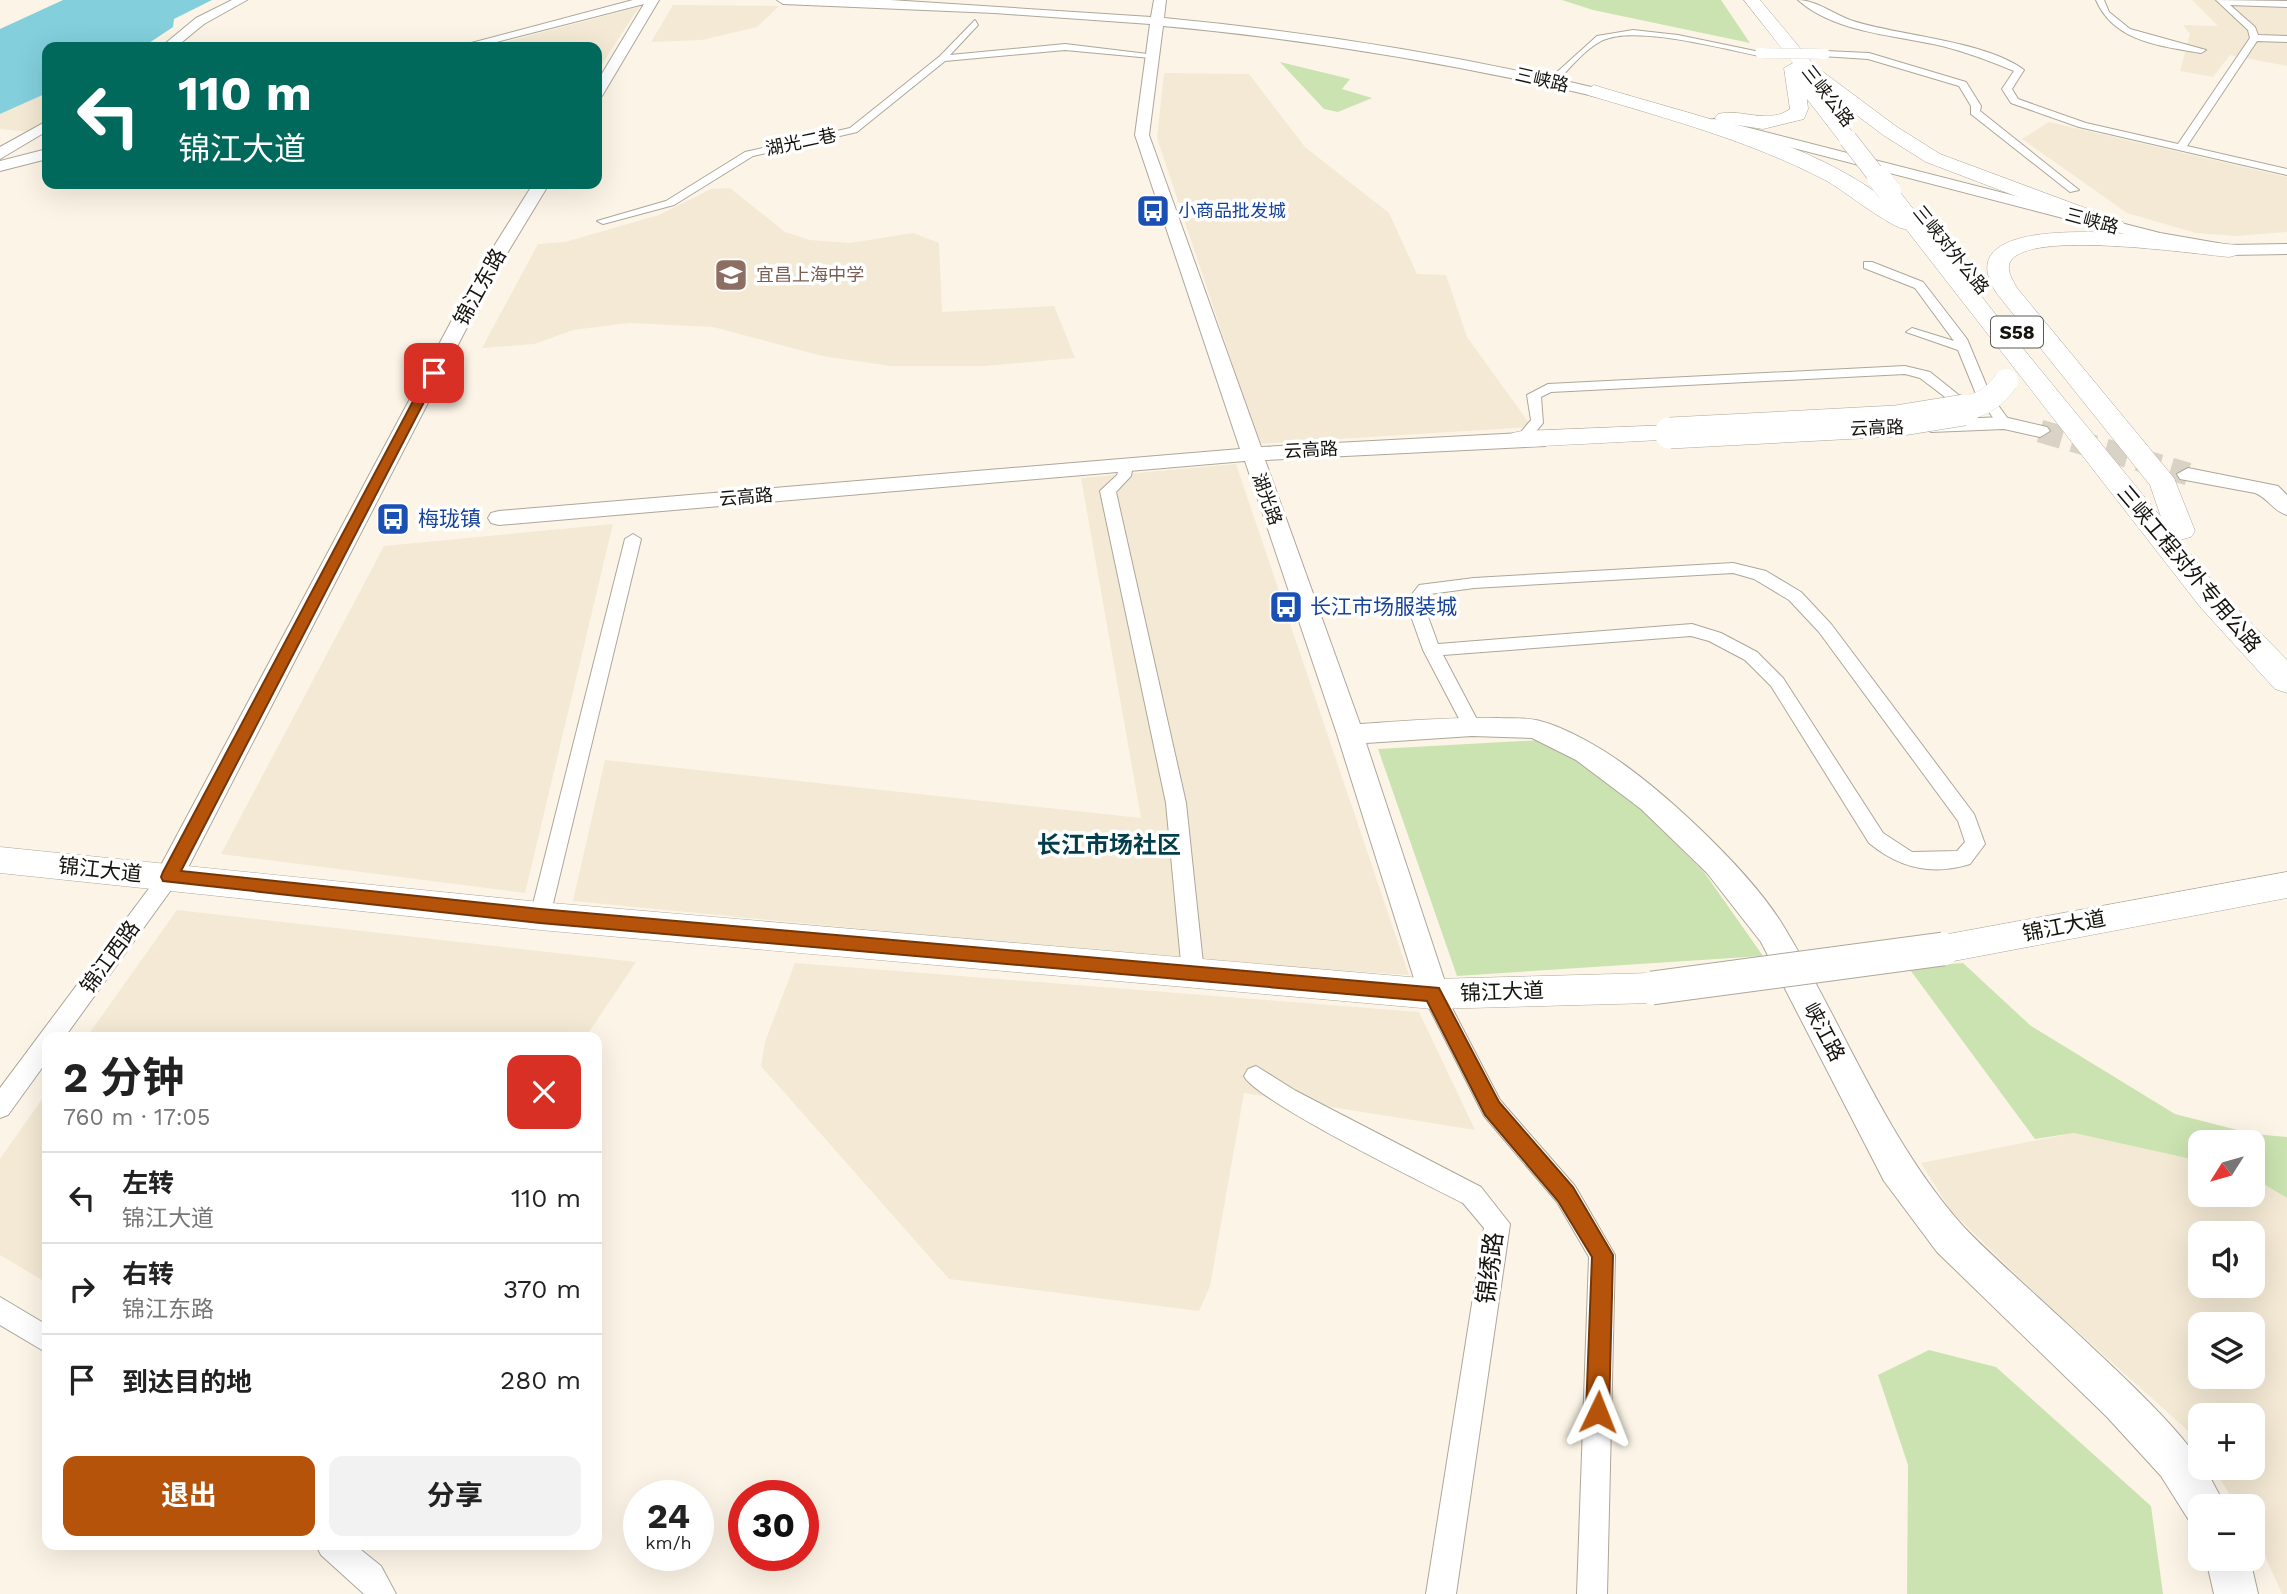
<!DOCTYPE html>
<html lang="zh">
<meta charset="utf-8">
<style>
body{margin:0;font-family:"Work Sans","Noto Sans SC",sans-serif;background:#f2f2f2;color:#222;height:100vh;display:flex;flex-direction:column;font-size:26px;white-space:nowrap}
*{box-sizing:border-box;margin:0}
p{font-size:23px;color:#767676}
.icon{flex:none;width:38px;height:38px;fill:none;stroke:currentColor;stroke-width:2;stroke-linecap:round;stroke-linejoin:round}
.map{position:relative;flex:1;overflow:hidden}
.sheet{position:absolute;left:42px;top:1032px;width:560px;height:518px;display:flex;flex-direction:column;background:#fff;border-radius:14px;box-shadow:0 7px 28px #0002}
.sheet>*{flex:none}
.guide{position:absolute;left:42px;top:42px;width:560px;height:147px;border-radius:14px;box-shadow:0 7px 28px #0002;background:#00695c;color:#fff;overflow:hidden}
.needle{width:46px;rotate:233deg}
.fabs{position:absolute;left:2188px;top:1130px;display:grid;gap:14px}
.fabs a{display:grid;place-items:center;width:77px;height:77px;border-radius:14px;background:#fff;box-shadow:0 7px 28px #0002;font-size:35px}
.speed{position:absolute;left:623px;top:1480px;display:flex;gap:14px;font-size:35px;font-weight:700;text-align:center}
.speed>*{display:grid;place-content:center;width:91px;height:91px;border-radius:50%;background:#fff;box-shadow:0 7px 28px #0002;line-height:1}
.speed small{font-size:18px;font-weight:400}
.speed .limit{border:10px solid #d22;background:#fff;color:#111}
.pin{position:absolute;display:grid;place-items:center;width:60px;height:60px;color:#fff;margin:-30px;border-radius:14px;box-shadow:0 4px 10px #0006}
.me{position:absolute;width:77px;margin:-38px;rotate:2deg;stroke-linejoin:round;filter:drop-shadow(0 0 5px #0008)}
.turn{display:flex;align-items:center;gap:24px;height:147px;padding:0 21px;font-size:32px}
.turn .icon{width:91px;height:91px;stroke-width:2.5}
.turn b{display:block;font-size:49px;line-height:60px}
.round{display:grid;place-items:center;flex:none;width:74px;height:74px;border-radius:14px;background:#f2f2f2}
.summary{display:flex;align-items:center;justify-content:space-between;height:119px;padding:0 21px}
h1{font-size:42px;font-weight:700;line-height:52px}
.action{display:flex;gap:14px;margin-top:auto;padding:14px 21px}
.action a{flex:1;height:80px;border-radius:14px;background:#b45309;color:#fff;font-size:28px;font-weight:700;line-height:80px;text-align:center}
.action a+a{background:#f2f2f2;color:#222}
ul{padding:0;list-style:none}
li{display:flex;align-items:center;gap:21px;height:91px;padding:0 21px;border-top:2px solid #e0e0e0}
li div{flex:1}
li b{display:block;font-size:26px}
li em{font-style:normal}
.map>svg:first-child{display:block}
.built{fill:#f3e9d4;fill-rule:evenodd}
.green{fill:#cbe3b1}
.water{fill:#83cfdc}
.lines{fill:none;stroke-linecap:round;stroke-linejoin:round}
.secondary-tunnel{stroke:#d9d3c6;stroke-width:23;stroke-dasharray:23 11;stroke-linecap:butt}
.street-casing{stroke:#ada79a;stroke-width:2}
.secondary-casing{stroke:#ada79a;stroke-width:2}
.primary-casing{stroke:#ada79a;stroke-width:1}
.highway-casing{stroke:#ada79a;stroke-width:1}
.street{fill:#fff;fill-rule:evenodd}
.secondary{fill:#fff;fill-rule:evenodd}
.primary{fill:#fff;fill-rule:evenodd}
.highway{fill:#fff;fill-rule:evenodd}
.street-bridge-casing{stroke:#ada79a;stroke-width:10;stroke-linecap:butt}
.primary-bridge-casing{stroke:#ada79a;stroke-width:35;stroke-linecap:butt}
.highway-bridge-far2-casing{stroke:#ada79a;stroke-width:19;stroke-linecap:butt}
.highway-bridge-far1-casing{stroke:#ada79a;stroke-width:24;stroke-linecap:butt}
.highway-bridge-casing{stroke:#ada79a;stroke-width:32;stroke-linecap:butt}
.street-bridge{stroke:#fff;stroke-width:10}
.primary-bridge{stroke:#fff;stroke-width:33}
.highway-bridge-far2{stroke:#fff;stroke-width:18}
.highway-bridge-far1{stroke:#fff;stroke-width:24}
.highway-bridge{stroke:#fff;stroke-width:31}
.route{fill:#b45309;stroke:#753606;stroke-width:2}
.labels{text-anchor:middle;stroke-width:7;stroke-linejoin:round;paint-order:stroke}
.far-street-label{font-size:18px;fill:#15130e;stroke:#fff}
.far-transit-label{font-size:18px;fill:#164399;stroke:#fff;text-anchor:start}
.far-education-label{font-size:18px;fill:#785e54;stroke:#fff;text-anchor:start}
.shield{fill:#fff;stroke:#5b5a56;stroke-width:2}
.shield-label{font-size:19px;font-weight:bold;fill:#15130e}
.street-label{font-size:21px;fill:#15130e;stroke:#fff}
.transit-label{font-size:21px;fill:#164399;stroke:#fff;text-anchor:start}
.quarter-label{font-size:24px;font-weight:bold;fill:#013d4b;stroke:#fff}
.near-street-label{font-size:24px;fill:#15130e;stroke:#fff}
</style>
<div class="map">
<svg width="2287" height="1594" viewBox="0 0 2287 1594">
<rect width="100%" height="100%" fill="#fcf5e7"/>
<!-- built -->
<path class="built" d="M 2192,0 L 2287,0 L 2287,66 L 2230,55 L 2213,77 L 2180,71 L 2190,34 L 2183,25 L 2218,26 Z
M 673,5 L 779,6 L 757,27 L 702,40 L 651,42 Z
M 639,7 L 597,72 L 597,47 L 486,47 Z
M 1164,73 L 1249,74 L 1305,147 L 1389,213 L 1417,274 L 1446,275 L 1467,337 L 1532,427 L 1259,444 L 1157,138 Z
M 47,93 L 47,121 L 30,132 L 0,129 L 0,114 Z
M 2049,122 L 2287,177 L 2287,232 L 2236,236 L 2196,233 L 2127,213 L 2022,139 Z
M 730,188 L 785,232 L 810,240 L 850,243 L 913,233 L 939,243 L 942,312 L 1054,306 L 1075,358 L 984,366 L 891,366 L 822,356 L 713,327 L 629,323 L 573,330 L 534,344 L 482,348 L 538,244 L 565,242 L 659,215 L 711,189 Z
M 1236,464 L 1409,975 L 1155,957 L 573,901 L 605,760 L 1141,818 L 1081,478 Z
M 613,524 L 525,893 L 221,854 L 384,546 Z
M 177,910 L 636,962 L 585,1038 L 86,1038 Z
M 795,963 L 1419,1012 L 1475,1130 L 1244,1093 L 1210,1286 L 1199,1311 L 949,1279 L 761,1066 L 765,1042 Z
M 47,1092 L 47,1283 L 0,1255 L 0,1159 Z
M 2074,1133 L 2200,1161 L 2200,1195 L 2252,1195 L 2252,1177 L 2287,1198 L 2287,1594 L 2282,1594 L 2252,1527 L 2252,1507 L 2238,1507 L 2213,1468 L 2252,1468 L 2252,1416 L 2200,1416 L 2200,1449 L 2186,1429 L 2037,1295 L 1951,1211 L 1921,1163 ZM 2200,1234 L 2252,1234 L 2252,1286 L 2200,1286 ZM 2200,1325 L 2252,1325 L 2252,1377 L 2200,1377 Z"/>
<!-- green -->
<path class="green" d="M 1562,0 L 1721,0 L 1750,43 L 1593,10 Z
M 1280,62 L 1350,79 L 1342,89 L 1372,98 L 1338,112 L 1324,109 Z
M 1541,740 L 1584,762 L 1632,801 L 1704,872 L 1763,956 L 1457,976 L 1378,749 Z
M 1963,963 L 2031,1026 L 2175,1114 L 2253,1134 L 2287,1137 L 2287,1198 L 2252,1177 L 2252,1143 L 2200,1143 L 2200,1161 L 2074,1133 L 2035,1139 L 1908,967 Z
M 1929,1350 L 1996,1367 L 2151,1506 L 2163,1594 L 1907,1594 L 1908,1465 L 1878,1375 Z"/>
<!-- water -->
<path class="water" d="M 63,0 L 212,0 L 174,19 L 173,27 L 143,47 L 47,47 L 47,93 L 0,114 L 0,29 Z"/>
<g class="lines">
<!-- secondary-tunnel -->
<path class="secondary-tunnel" d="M 2040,431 L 2188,474"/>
<defs>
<path id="street" d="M 1798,0 C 1816,0 1835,15 1853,21 C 1900,36 1986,41 2024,70 L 2012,89 L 2018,99 L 2086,123 L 2178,144 L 2250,38 L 2248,30 L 2216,0 L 2287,1 L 2287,7 L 2230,5 L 2255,27 L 2258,35 L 2287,36 L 2287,42 L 2257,41 L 2187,146 L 2287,169 L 2287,175 L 2079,127 L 2011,103 L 2002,89 L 2014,71 C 1990,61 1966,52 1942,46 C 1895,35 1835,33 1798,0 Z
M 2096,0 L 2104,0 L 2109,12 L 2130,29 L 2206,50 L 2201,53 C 2161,46 2114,42 2096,0 Z
M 975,20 L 978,25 L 950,55 L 1065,44 L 1156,55 L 1151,58 L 1065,50 L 945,61 L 857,132 L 753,156 L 674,205 L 603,224 L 597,221 L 666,201 L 745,152 L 850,128 L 940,56 Z
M 1633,30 L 1678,35 L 1765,53 L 1760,56 C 1723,49 1637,25 1603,40 C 1584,49 1569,70 1554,84 L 1546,82 L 1597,36 Z
M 1825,51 L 1869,53 L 1966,82 L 1981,106 L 1980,111 L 2079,190 L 2070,192 L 1971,114 L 1971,106 L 1959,86 L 1868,59 L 1822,56 Z
M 1864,262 L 1872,262 L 1923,282 L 1967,339 L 1990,394 L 2011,423 L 2009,426 L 1999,426 L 1976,394 L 1958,350 L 1906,332 L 1912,328 L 1954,341 L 1915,288 L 1864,268 Z
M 1905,366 L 1930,372 L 1965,400 L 1953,403 L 1920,378 L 1905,374 L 1551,392 L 1541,397 L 1543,423 L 1527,442 L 1517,442 L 1515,439 L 1531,420 L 1527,395 L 1548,384 Z
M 1126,461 L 1133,465 L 1131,476 L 1116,492 L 1186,803 L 1204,973 L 1201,979 L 1193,982 L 1185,979 L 1182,973 L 1166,803 L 1100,491 L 1117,475 L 1121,462 Z
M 633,534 L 641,539 L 550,916 L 547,922 L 540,924 L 533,922 L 530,916 L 625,539 Z
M 1733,563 L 1766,571 L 1801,592 L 1831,624 L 1974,814 L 1985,844 L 1970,864 C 1932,876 1899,868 1869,843 L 1771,686 L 1745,660 L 1709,641 L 1691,636 L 1443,655 L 1481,727 L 1478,732 L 1466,732 L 1423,650 L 1406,602 L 1419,585 L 1474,578 ZM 1733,573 L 1754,579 L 1789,600 L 1819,632 L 1958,821 L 1965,842 L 1957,851 L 1912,852 L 1883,833 L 1783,678 L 1757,652 L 1721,633 L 1692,624 L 1438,644 L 1423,603 L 1430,594 L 1474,588 Z
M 169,869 L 176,871 L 179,877 L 176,883 L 64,1038 L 47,1038 L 47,1061 L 8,1115 L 0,1118 L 0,1088 L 162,871 Z
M 1433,985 L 1441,987 L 1500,1100 L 1575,1186 L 1615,1255 L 1607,1594 L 1577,1594 L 1589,1257 L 1557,1202 L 1484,1116 L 1422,994 L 1425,987 Z
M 1256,1066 L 1296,1091 L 1481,1187 L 1510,1224 L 1456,1594 L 1426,1594 L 1484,1228 L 1463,1203 C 1428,1185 1256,1101 1244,1076 L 1248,1069 Z
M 0,1297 L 47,1325 L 47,1353 L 0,1325 Z
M 316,1545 L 355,1545 L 381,1566 L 396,1594 L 364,1594 L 321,1555 Z"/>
<path id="secondary" d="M 232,0 L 247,0 L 204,24 L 176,47 L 161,47 L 196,18 Z
M 633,0 L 659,0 L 602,96 L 597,97 L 597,82 L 644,4 L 477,47 L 456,47 Z
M 777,0 L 890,0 L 1151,17 L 1154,0 L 1166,0 L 1164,18 C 1321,33 1476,58 1629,96 L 1631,99 L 1624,103 C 1472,67 1319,40 1163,26 L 1149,135 L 1261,447 L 1522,433 L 1545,434 L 1555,440 L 1545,446 L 1265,460 L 1360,724 C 1406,721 1452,717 1498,718 C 1511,719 1526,717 1540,721 C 1557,725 1578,736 1594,745 C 1652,778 1750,870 1784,927 C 1844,1026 1885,1138 1962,1225 C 1996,1264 2200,1435 2200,1468 L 2205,1468 L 2226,1507 L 2200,1507 L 2200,1526 L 2190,1522 L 2161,1476 L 2107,1417 L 1937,1252 L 1884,1181 L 1761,942 L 1707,873 L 1641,809 L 1576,760 L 1532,738 L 1472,736 L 1366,743 L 1449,994 L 1444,1004 L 1433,1008 L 1422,1004 L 1337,734 L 1245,461 L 499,525 L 491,523 L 488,518 L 491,513 L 499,511 L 1240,449 L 1135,135 L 1150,24 L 995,13 L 783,4 Z
M 1714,119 L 2160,233 L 2229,245 L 2287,244 L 2287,254 L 2229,255 L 2159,243 L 1709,126 L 1709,120 Z
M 47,121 L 47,131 L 0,159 L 0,147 Z
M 47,149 L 47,159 L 0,171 L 0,161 Z
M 533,184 L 549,184 L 494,275 L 179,885 L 169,889 L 159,885 L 154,877 L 159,869 L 476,275 Z
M 2004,417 L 2047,427 L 2050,431 L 2040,437 L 2004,429 L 1931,432 L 1921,426 L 1931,420 Z
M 2188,468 L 2278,486 L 2287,495 L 2287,515 C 2273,511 2268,498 2255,493 L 2180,479 L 2177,474 Z
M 2206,1559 L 2250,1559 L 2258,1594 L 2214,1594 Z"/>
<path id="primary" d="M 0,847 L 540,902 L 1433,979 L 1652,973 L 1665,977 L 1670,988 L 1665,999 L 1652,1003 L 1433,1009 L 540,930 L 0,873 Z
M 2287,872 L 2287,898 L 1943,963 L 1931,959 L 1926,949 L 1931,939 L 1943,935 Z"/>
<path id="highway" d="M 1744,0 L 1760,0 L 1815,66 L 1897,127 L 1940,154 L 2123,222 L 2126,227 L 2116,233 L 2237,245 L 2240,250 L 2237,255 L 2229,257 C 2193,254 2027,229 2010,262 C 2006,270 2013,281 2017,288 L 2174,478 L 2195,531 L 2191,537 L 2179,540 L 2223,594 L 2287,660 L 2287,693 L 2275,689 L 2201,608 L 1906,229 C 1893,230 1842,189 1825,180 C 1750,141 1668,119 1588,95 L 1585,91 L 1594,85 L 1600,87 C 1695,116 1803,138 1884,198 L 1879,191 L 1882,187 L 1896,187 L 2007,329 L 2161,517 L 2150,485 L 1998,295 C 1950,226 2076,231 2113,233 L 1926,162 L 1883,135 L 1821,88 L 1817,88 L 1858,139 L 1855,143 L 1841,143 L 1807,99 L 1808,109 L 1804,119 L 1763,129 L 1718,122 L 1715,118 L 1718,114 C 1742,108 1768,125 1790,109 L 1784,68 L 1793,63 Z
M 1670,425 L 1680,427 L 1684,433 L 1680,439 L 1522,447 L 1512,445 L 1508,439 L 1512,433 L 1522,431 Z"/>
</defs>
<!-- street casing -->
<use href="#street" class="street-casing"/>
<!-- secondary casing -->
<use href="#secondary" class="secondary-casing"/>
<!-- primary casing -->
<use href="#primary" class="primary-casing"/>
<!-- highway casing -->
<use href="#highway" class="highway-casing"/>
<!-- street -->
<use href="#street" class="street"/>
<!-- secondary -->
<use href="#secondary" class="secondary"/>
<!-- primary -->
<use href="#primary" class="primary"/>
<!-- highway -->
<use href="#highway" class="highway"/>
<defs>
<path id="street-bridge" d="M 1760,53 L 1825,54"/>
<path id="primary-bridge" d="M 1652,988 L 1943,949"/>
<path id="highway-bridge-far2" d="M 1848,139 L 1880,180"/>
<path id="highway-bridge-far1" d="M 1879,178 L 1889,191
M 1956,411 C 1979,406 1993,400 2006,381"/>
<path id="highway-bridge" d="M 1670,433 L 1896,421 L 1964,410"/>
</defs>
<!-- street-bridge casing -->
<use href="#street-bridge" class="street-bridge-casing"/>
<!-- primary-bridge casing -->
<use href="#primary-bridge" class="primary-bridge-casing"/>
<!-- highway-bridge-far2 casing -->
<use href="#highway-bridge-far2" class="highway-bridge-far2-casing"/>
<!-- highway-bridge-far1 casing -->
<use href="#highway-bridge-far1" class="highway-bridge-far1-casing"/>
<!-- highway-bridge casing -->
<use href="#highway-bridge" class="highway-bridge-casing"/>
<!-- street-bridge -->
<use href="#street-bridge" class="street-bridge"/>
<!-- primary-bridge -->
<use href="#primary-bridge" class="primary-bridge"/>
<!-- highway-bridge-far2 -->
<use href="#highway-bridge-far2" class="highway-bridge-far2"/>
<!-- highway-bridge-far1 -->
<use href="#highway-bridge-far1" class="highway-bridge-far1"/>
<!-- highway-bridge -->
<use href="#highway-bridge" class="highway-bridge"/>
</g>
<!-- route -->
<path class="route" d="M 434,370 L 439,373 L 181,871 L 540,909 L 1439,988 L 1499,1102 L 1573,1187 L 1613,1255 L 1609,1412 L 1606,1420 L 1598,1423 L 1589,1420 L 1586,1412 L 1592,1257 L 1558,1201 L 1485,1115 L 1427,1001 L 540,923 L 163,881 L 161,877 L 163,872 L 428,373 Z"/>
<!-- icons -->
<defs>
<symbol id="bus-square" viewBox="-11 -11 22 22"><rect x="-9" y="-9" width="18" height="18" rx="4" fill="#1a4fb4" stroke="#fff"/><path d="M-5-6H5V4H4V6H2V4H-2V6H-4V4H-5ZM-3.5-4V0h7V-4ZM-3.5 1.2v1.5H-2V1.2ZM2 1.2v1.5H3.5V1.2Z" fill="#fff"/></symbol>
<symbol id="school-square" viewBox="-11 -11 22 22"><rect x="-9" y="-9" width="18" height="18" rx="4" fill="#8d6e63" stroke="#fff"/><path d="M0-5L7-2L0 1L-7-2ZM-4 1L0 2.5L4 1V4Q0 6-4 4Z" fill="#fff"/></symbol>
</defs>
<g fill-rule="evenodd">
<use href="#bus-square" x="1134" y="192" width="38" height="38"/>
<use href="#school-square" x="712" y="256" width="38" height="38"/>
<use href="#bus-square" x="374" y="500" width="38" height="38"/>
<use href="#bus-square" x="1267" y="588" width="38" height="38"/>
</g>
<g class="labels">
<!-- far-street labels -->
<g class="far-street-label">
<text transform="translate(1542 80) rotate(13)" y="6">三峡路</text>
<text transform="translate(1828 96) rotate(52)" y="6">三峡公路</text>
<text transform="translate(801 142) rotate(-12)" y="6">湖光二巷</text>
<text transform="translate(2092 221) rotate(15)" y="6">三峡路</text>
<text transform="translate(1951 250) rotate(51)" y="6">三峡对外公路</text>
<text transform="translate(1877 428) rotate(-2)" y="6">云高路</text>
<text transform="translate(1311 450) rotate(-3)" y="6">云高路</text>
<text transform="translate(746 497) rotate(-5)" y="6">云高路</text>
<text transform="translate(1267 499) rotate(70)" y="6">湖光路</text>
</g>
<!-- far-transit labels -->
<g class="far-transit-label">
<text x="1178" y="217">小商品批发城</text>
</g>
<!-- far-education labels -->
<g class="far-education-label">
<text x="756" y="281">宜昌上海中学</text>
</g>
<!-- shield labels -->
<rect class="shield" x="1991" y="316.5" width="52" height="31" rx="5"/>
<g class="shield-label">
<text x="2017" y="339">S58</text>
</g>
<!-- street labels -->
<g class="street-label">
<text transform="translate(480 287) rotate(-61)" y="7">锦江东路</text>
<text transform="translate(2189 569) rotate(50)" y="7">三峡工程对外专用公路</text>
<text transform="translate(100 870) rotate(6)" y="7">锦江大道</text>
<text transform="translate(2064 926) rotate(-11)" y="7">锦江大道</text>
<text transform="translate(110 957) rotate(-54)" y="7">锦江西路</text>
<text transform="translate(1502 992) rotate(-2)" y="7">锦江大道</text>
<text transform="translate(1824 1032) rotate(62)" y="7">峡江路</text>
</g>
<!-- transit labels -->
<g class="transit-label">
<text x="418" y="526">梅珑镇</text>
<text x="1310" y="614">长江市场服装城</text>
</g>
<!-- quarter labels -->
<g class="quarter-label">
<text x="1109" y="853">长江市场社区</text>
</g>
<!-- near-street labels -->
<g class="near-street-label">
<text transform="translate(1490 1268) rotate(-83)" y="8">锦绣路</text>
</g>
</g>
</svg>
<div class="fabs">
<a><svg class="needle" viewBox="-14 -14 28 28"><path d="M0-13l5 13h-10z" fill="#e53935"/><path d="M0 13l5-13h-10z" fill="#767676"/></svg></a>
<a><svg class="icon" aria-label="sound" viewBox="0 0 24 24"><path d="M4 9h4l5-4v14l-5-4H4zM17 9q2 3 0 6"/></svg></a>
<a><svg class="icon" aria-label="layers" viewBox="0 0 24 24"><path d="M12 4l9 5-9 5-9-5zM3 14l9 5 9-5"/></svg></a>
<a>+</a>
<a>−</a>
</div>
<div class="speed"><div>24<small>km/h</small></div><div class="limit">30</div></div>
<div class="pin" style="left:434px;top:373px;background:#d93025"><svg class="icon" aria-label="arrive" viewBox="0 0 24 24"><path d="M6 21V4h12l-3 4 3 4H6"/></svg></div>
<svg class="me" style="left:1598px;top:1412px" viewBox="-20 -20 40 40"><path d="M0-17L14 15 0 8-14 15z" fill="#b45309" stroke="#fff" stroke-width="4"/></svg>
<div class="guide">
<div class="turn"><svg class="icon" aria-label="left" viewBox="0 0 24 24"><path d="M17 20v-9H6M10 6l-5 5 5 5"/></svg><div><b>110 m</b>锦江大道</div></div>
</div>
<section class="sheet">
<div class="summary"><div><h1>2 分钟</h1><p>760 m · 17:05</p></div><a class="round" style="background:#d93025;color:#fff"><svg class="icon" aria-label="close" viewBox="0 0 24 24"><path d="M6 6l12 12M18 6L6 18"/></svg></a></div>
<ul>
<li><svg class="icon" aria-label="left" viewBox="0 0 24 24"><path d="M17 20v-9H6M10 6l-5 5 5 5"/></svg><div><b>左转</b><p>锦江大道</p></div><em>110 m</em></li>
<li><svg class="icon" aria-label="right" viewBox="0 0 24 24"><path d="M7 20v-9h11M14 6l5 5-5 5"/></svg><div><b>右转</b><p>锦江东路</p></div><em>370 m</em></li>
<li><svg class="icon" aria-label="arrive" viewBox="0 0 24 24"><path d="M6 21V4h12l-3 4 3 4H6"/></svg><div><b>到达目的地</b></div><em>280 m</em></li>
</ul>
<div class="action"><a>退出</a><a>分享</a></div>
</section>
</div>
